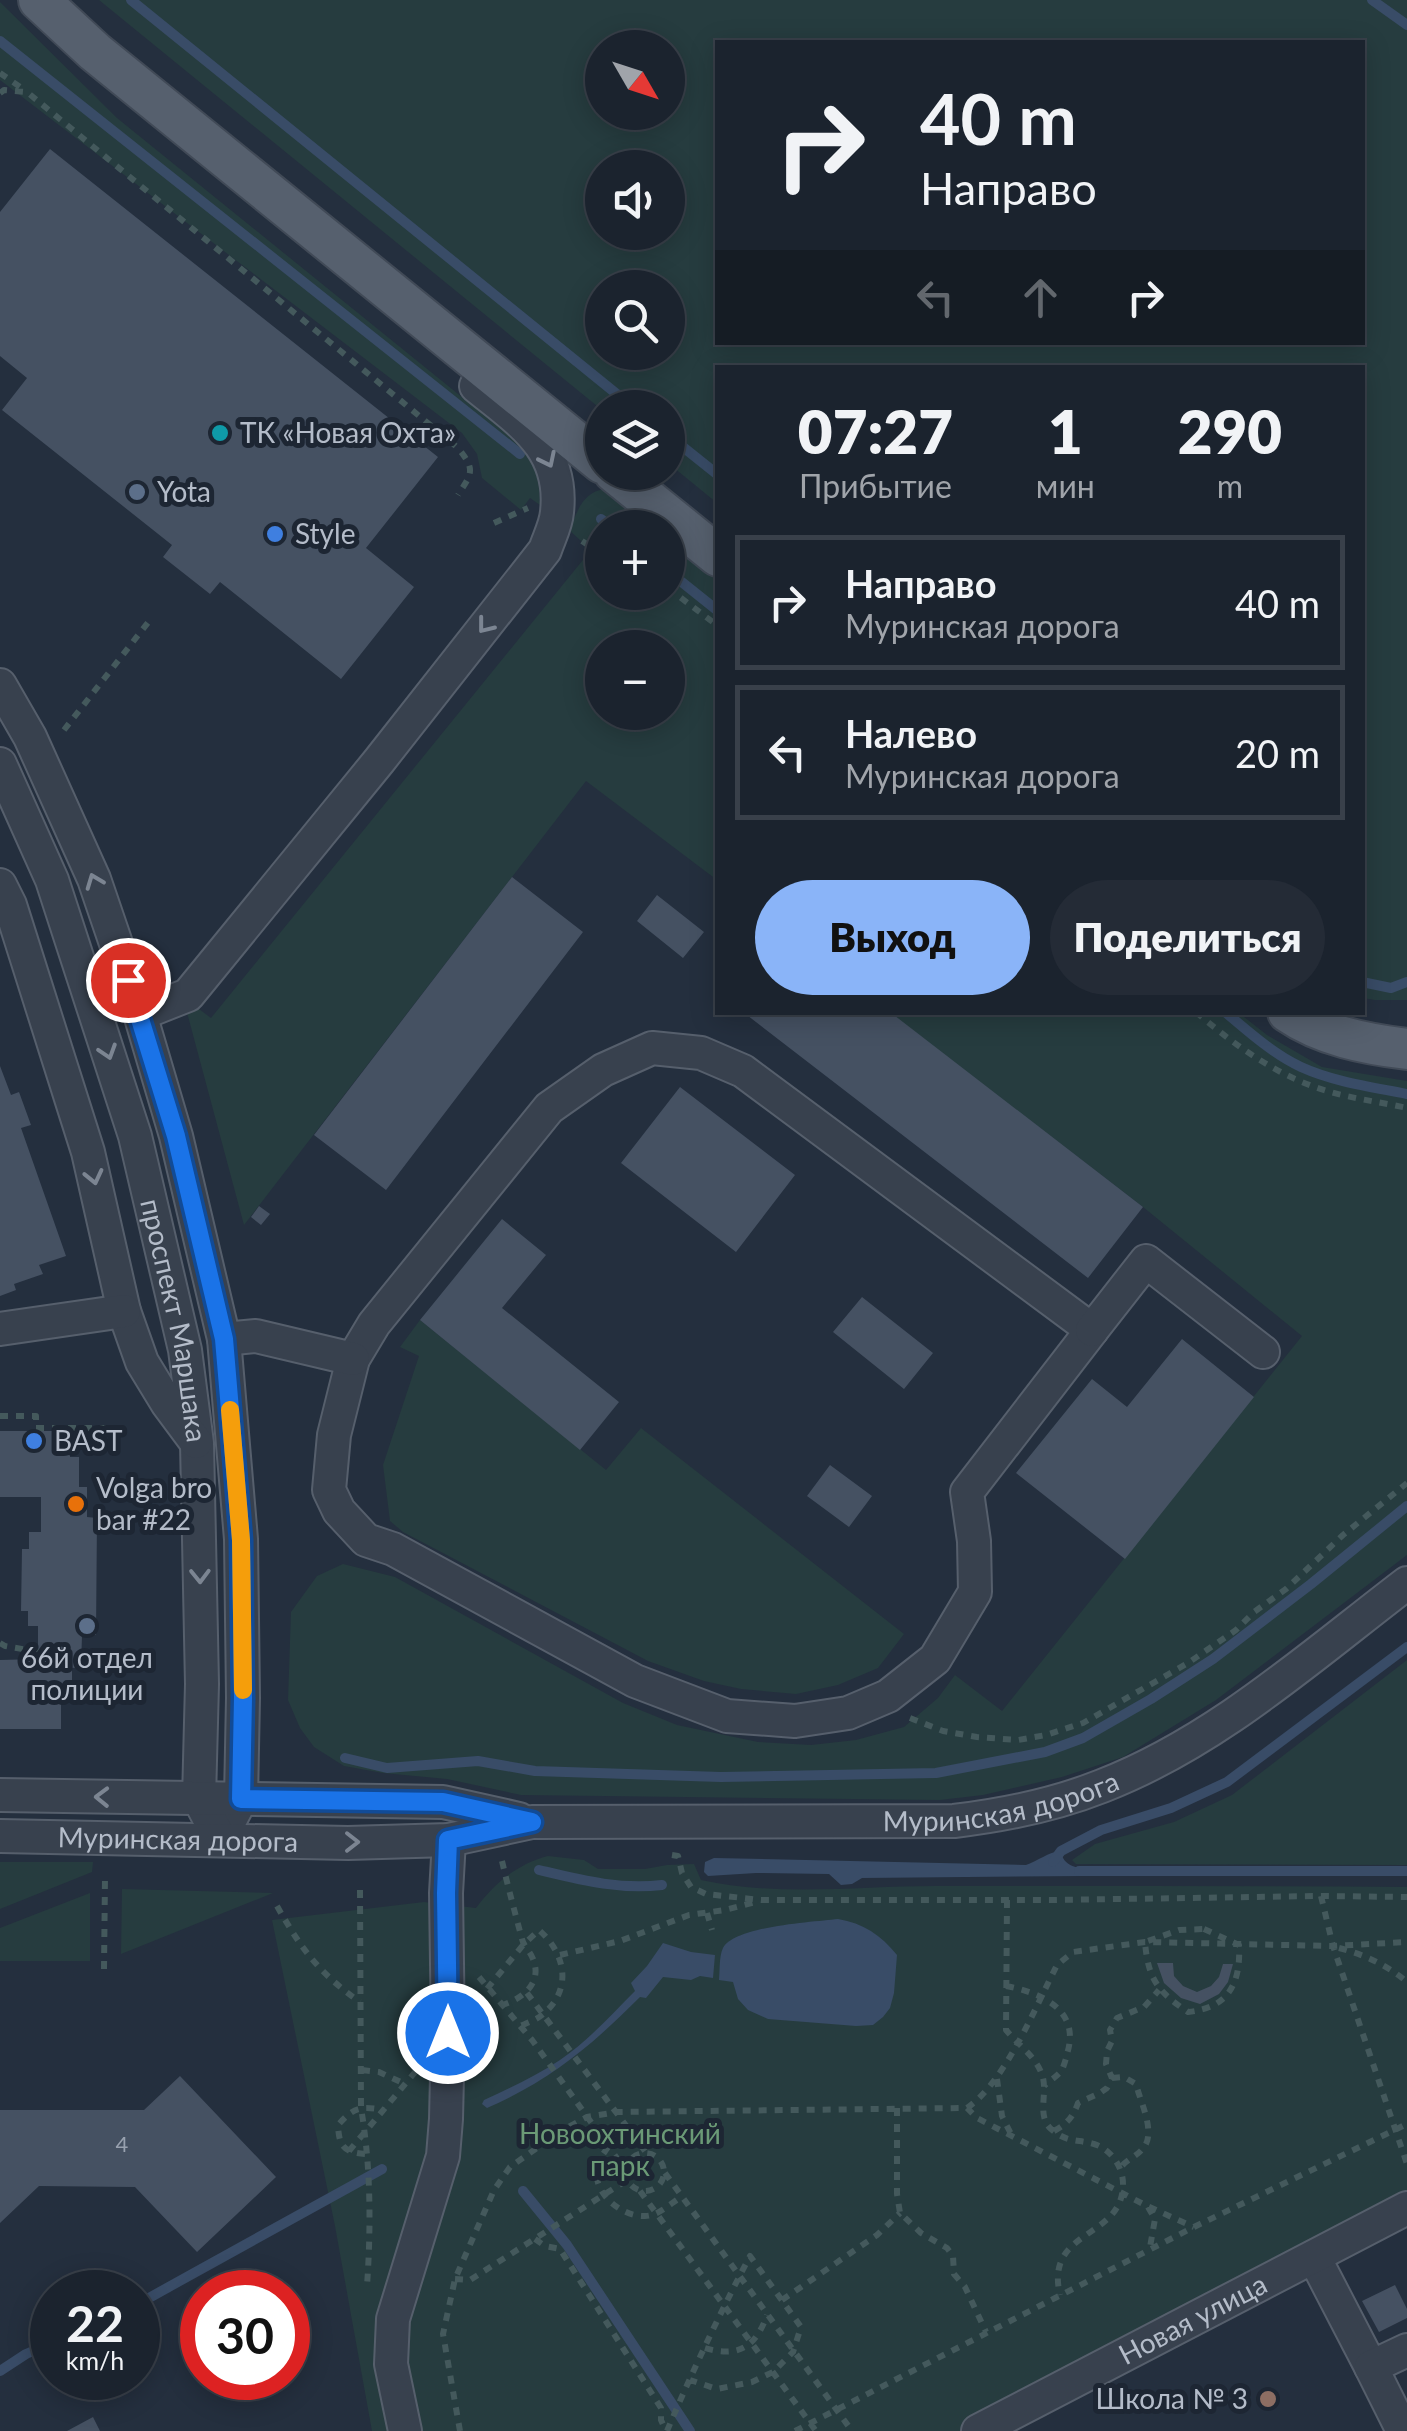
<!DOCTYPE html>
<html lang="ru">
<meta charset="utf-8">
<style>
body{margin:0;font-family:Lato,sans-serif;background:#242b36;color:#f1f3f6;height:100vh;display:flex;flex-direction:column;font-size:38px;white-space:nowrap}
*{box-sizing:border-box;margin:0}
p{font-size:32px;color:#a0a4aa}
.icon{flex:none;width:55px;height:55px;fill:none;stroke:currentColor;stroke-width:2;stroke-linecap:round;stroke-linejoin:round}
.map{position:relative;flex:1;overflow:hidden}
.panel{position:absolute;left:715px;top:365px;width:650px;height:650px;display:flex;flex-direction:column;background:#1b232e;border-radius:0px;box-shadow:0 5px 25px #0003,0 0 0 2px #39404a}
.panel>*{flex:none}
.guide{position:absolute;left:715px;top:40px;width:650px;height:305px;border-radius:0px;box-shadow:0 5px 25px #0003,0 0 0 2px #39404a;background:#1b232e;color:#f1f3f6;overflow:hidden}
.needle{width:65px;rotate:129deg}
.buttons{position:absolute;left:585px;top:30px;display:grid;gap:20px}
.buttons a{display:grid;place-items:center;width:100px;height:100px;border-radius:50%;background:#1b232e;box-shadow:0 5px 25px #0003,0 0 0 2px #39404a;font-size:50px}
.speed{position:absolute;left:30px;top:2270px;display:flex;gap:20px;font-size:50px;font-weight:700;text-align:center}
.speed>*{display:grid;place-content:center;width:130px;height:130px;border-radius:50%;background:#1b232e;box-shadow:0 5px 25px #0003,0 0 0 2px #39404a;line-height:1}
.speed small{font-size:25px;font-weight:400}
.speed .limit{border:15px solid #d22;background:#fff;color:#111}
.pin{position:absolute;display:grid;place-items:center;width:85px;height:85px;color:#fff;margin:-42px;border:5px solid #fff;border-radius:50%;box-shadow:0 2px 10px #0007}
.me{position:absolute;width:110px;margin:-55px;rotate:0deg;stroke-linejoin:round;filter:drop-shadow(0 0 8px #0008)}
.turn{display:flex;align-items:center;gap:35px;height:210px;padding:0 40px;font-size:45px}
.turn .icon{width:130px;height:130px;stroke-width:2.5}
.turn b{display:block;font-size:70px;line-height:85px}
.lanes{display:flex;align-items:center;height:95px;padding:0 40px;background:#0003;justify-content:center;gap:50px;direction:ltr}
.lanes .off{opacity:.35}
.eta{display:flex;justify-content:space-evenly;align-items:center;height:170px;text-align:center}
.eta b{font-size:60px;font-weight:800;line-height:70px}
.button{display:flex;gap:20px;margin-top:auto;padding:20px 40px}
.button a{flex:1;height:115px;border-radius:60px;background:#8ab4f8;color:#111;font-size:40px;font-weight:800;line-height:115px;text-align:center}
.button a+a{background:#242b36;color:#f1f3f6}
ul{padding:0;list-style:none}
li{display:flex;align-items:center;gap:30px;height:135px;margin:0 20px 15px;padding:0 20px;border:5px solid #39404a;border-radius:0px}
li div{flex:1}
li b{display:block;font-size:38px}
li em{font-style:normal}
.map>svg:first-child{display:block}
.green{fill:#263c3f;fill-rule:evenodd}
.water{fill:#394c67}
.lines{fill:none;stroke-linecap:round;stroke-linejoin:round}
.stream{stroke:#394c67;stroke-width:10}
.building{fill:#455162}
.minor-casing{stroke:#565f6c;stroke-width:36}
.major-casing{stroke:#414a57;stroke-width:44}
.path{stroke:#44595c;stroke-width:6;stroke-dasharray:8 8;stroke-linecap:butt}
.minor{stroke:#38414e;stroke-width:32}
.major{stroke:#56606e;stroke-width:40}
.oneway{stroke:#7c8592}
.route-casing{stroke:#114b97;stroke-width:25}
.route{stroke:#1a73e8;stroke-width:18}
.slow{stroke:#f59e0b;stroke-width:18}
.culture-dot{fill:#0f9aa8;stroke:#1d2633;stroke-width:4}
.service-dot{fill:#5c6f8a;stroke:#1d2633;stroke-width:4}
.shop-dot{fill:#3f7fe0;stroke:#1d2633;stroke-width:4}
.food-dot{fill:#e8710a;stroke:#1d2633;stroke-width:4}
.education-dot{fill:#8d6e63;stroke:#1d2633;stroke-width:4}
.labels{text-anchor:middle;stroke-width:10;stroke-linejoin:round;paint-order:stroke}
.number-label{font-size:22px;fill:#98a1af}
.poi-label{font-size:28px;fill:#b4bcc9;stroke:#1d2633;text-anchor:start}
.street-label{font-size:28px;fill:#b4bcc9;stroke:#1d2633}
.park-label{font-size:28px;fill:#6b9a76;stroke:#1d2633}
</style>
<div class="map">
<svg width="1407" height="2431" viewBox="0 0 1407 2431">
<rect width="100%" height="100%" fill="#242f3e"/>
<!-- green -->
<path class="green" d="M 99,0 L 1407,0 L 1407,1000 L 1375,1000 L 1363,998 L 1362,368 L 718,368 L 717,503 L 668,463 L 668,408 L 602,408 L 602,410 ZM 1362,42 L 1362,342 L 718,342 L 718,42 ZM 602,48 L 668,48 L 668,112 L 602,112 ZM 602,168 L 668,168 L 668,232 L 602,232 ZM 602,288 L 668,288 L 668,352 L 602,352 Z
M 0,2 L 117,118 L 515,440 C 534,462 540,475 540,505 L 530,498 L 521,510 L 482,478 L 477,454 L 462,433 L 0,80 Z
M 605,489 L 657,527 L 602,528 L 602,592 L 668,592 L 668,536 L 717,578 L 717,880 L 586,781 L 244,1225 L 185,1005 L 195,1006 L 211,1018 L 591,550 L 569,530 C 578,511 582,492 605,489 ZM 602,648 L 668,648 L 668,712 L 602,712 Z
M 890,1013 L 1239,1013 L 1267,1035 L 1322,1067 L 1407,1081 L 1407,1555 L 1216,1700 L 1123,1757 L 1062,1777 L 983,1795 L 940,1800 L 521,1795 L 447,1779 L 383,1773 L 344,1766 L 314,1747 L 300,1728 L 288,1700 L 291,1612 L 317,1576 L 343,1564 L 395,1577 L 623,1703 L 677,1725 L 758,1742 L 811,1745 L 856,1740 L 904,1727 L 938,1698 L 955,1675 L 1002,1711 L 1302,1336 L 1143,1207 Z
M 420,1320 L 606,1470 L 641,1428 L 904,1634 L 878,1668 L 838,1685 L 796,1694 L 741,1689 L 704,1681 L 648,1661 L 403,1532 L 390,1521 L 383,1465 L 419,1356 L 400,1347 Z
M 1407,1660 L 1407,1865 L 1076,1864 L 1072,1860 L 1095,1844 L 1174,1822 L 1232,1795 Z
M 548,1856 L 584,1860 L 598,1869 L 645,1869 L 667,1865 L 694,1864 L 701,1880 C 779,1897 858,1886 936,1886 C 1093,1886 1250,1886 1407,1887 L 1407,2192 L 972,2431 L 372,2431 L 335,2226 L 272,1920 L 424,1902 L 476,1908 C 495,1883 517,1864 548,1856 Z
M 0,1862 L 93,1862 L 92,1872 L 0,1909 Z
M 122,1889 L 273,1893 L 121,1954 Z
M 90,1893 L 90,1961 L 0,1961 L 0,1928 Z"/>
<!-- water -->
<path class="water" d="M 1061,1851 C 1063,1868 1079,1867 1093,1871 L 1082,1876 L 862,1878 L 852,1884 L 841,1885 L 829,1874 L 756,1873 L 708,1876 L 704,1872 L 705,1862 L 714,1858 L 1026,1865 C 1038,1861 1048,1852 1061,1851 Z
M 838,1919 C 863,1923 881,1935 897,1955 L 894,1993 L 890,2008 L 883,2017 L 873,2025 L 856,2026 L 768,2019 L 748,2010 L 738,1999 L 733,1982 L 719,1980 C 720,1970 719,1956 723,1948 C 735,1926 813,1922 838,1919 Z
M 663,1943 L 691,1952 L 715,1955 L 713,1978 L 700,1976 L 691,1980 L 663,1977 L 646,1998 L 640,1997 C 591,2046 551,2080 487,2108 L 482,2104 L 484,2100 C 510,2088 536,2076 560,2060 C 588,2041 611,2015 635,1991 L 631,1983 L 647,1966 Z"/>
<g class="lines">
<!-- stream -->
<path class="stream" d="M 131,0 L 634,408
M 1372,0 L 1407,25
M 0,41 L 520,454
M 668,435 L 718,475
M 601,519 L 613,528
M 668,571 L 718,611
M 1362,982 L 1391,988 L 1407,982
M 1225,1012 C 1249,1032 1273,1054 1301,1067 C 1334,1082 1372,1087 1407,1094
M 345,1758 L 387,1768 L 478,1761 L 535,1771 L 721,1777 L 936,1773 L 1045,1752 L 1083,1738 L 1151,1699 L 1213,1659 L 1311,1584 L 1407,1506
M 1053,1862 L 1061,1851 L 1101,1830 L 1171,1808 L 1227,1782 L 1407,1647
M 539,1870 C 581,1880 619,1890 662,1885
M 1079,1871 L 1407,1871
M 523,2191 L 567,2245 L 690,2431
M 138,2304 L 382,2169
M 0,2371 L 26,2354 L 52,2343"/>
</g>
<!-- building -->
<path class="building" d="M 50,149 L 438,457 L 366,548 L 414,587 L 341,679 L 220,582 L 210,594 L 163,557 L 172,545 L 2,410 L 27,378 L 0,356 L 0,212 Z
M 512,877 L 583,932 L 386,1190 L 314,1135 Z
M 657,895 L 704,932 L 683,958 L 637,921 Z
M 743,1012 L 890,1012 L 1143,1207 L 1088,1278 Z
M 0,1066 L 11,1095 L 19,1092 L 31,1125 L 21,1128 L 66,1256 L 39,1265 L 43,1274 L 14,1284 L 16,1290 L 0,1296 Z
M 680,1087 L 795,1175 L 736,1252 L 621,1163 Z
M 259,1206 L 270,1214 L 261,1225 L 251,1217 Z
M 502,1219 L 546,1255 L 502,1308 L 619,1402 L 580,1450 L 420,1320 Z
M 862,1297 L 933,1353 L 904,1389 L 833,1332 Z
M 1182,1339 L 1254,1397 L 1125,1559 L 1016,1473 L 1092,1379 L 1127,1407 Z
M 0,1431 L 70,1431 L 70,1457 L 79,1457 L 79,1487 L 87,1487 L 87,1517 L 97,1518 L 96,1635 L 82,1635 L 81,1667 L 72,1668 L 72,1697 L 61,1697 L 61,1729 L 0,1729 L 0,1660 L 38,1659 L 38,1626 L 28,1626 L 28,1611 L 21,1611 L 22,1549 L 29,1549 L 29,1532 L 41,1532 L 41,1497 L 0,1497 Z
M 830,1465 L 872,1496 L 849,1527 L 807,1496 Z
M 1157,1963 L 1173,1963 L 1174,1976 L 1183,1986 L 1197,1992 L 1211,1986 L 1219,1977 L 1223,1964 L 1233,1964 L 1228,1982 L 1219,1994 L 1200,2004 L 1181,1998 L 1164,1983 Z
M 180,2076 L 276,2177 L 197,2252 L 135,2187 L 39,2186 L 0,2223 L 0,2110 L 144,2110 Z
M 1395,2285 L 1407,2309 L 1407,2318 L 1379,2332 L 1362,2301 Z
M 93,2417 L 100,2431 L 67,2431 Z"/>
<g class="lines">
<defs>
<g id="minor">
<path d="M 0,685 L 30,737 L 94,879 L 140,1014 L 176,1136 L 224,1339 L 241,1539 L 243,1698 L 241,1799 L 220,1839"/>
<path id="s1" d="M 0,764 L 52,880 L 135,1136 L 185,1350 L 197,1443 L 202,1684 L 199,1799 L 220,1839"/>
<path d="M 0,885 L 10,905 L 88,1152 L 124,1311 L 142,1362 L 167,1403 L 196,1442"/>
<path d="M 140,1014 L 188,995 L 379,761 L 545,550 C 549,538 556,525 557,512 C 564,448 520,422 476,386"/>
<path d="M 652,1048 L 701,1053 L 743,1071 L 1092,1330 L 967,1492 L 974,1541 L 975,1592 L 935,1659 L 888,1696 L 848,1713 L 795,1721 L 727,1716 L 635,1681 L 393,1549 L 366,1540 L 339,1511 L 329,1490 L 334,1435 L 353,1359 L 374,1324 L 549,1108 L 603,1070 Z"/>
<path d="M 0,1329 L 124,1311"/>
<path d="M 1092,1330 L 1146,1261 L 1263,1352"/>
<path d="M 224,1339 L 256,1336 L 353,1359"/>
<path d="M 0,1795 L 443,1802 L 519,1819"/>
<path id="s2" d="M 0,1836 L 348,1843 L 449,1840 L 532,1822 L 954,1821 C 1005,1815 1054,1805 1102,1786 C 1216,1742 1311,1656 1407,1583"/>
<path d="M 1314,2257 L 1371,2367"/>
<path d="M 405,2431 L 391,2364 L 393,2319 L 443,2156 L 446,2119 L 448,2033 L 446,1893 L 449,1840"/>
<path id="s3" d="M 978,2431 L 1407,2208"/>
<path d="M 1403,2431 L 1371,2367 L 1407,2350"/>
</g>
<path id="major" d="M 39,0 L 95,52 L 602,463
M 614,472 L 718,556
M 1288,1012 C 1323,1036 1366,1044 1407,1049"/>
</defs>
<!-- minor casing -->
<use href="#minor" class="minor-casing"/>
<!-- major casing -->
<use href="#major" class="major-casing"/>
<!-- path -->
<path class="path" d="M 0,73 L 26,91
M 0,93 L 4,90 L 27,92 L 458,448 C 476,470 472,473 458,495
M 494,523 L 528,508
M 582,541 L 602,554
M 668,588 L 718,626
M 64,730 L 150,620
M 1196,1012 C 1232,1043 1270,1071 1315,1087 C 1345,1098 1376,1101 1407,1108
M 0,1416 L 36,1416 L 36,1428 L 107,1428
M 0,1643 L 5,1646 L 39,1652
M 82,1652 L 122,1656
M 910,1718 L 943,1731 L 977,1737 L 1018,1740 L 1046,1735 L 1083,1723 L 1188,1663 L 1236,1630 L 1254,1612 L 1286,1589 L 1343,1535 L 1407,1483
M 672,1855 L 678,1856 L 682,1873 L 691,1887 L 706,1894 L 761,1900 L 1053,1900 L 1321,1896 L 1407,1897
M 502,1861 C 508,1887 515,1913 522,1939 C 524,1947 530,1951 533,1959 C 543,1983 522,1999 502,2005
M 360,1890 L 361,2108 C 371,2166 371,2228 367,2286
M 1321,1896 L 1333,1946 L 1407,2164
M 1007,1900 L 1006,2030 C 1019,2046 1038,2058 1043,2078 C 1047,2096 1037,2116 1051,2129 C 1067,2143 1077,2139 1094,2144 C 1111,2149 1123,2167 1123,2184 C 1123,2240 1044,2228 1060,2295
M 277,1906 C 302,1950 319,1973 360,2002
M 707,1913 L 712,1930
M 1204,1929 L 1239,1945 C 1241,1984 1228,2008 1188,2012 C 1158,1992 1148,1979 1145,1942 L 1179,1930 Z
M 1339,1948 C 1365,1955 1387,1965 1407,1982
M 560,1955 L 620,1941 L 689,1915 L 725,1910 L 756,1902
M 104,1969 L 105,1877
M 479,1977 L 532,2040 L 626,2171
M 1006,1986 C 1042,1993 1081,2010 1067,2054 C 1067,2056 1063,2068 1062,2070 C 1058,2076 1049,2081 1044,2086
M 527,1993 L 645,2151
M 477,2001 L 523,1945 L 539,1930 C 566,1954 573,1990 542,2015 C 536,2020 527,2023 520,2026
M 362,2070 L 379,2072 L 405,2084
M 1112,2078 L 1124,2077 L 1136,2084 C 1140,2101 1156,2132 1144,2147 C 1138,2156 1127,2159 1120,2168
M 997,2079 L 1002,2116 L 1011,2134
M 897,2108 L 897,2194 L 900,2213 L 921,2233 L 947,2248 L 953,2256 L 954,2274 L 965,2287 L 986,2332
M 967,2108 C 1005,2082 1035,2008 1057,1965 L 1073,1952 L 1145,1942 L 1333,1946 L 1407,1942
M 1054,2131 C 1067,2124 1073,2117 1078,2103 L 1100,2093 L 1107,2088 L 1112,2078 L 1106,2064 L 1107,2051 L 1112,2041 L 1110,2030 L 1117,2018 L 1144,2007 L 1159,1990
M 608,2147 C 607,2149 599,2159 599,2161 C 587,2188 619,2217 645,2216 C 658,2216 670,2204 681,2197
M 349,2151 L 416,2071
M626 2172a19 19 0 1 1 38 0a19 19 0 1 1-38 0Z
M 365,2154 C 344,2152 339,2147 338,2125 C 354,2107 360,2106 384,2110
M 665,2173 L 852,2431
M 640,2191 L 816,2431
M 1148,2207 L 1155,2219 L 1150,2247
M 535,2239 L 545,2246 L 560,2249 L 661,2408 L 661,2420 L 666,2431
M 455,2279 L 470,2280 L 627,2180
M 782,2300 L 877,2235 L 900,2213
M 705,2348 C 738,2358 756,2347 767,2315
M 460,2431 L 443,2334 L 455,2279 L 494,2190 L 510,2167 L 561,2131 L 587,2117 L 617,2112 L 967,2108 L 977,2118 L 1147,2206 L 1194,2227
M 667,2431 C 692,2372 720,2313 750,2256 L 801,2327 L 793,2352 L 773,2372 L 752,2382 L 717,2389 L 690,2380
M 795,2431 L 1194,2227 L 1407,2124"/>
<!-- minor -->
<use href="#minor" class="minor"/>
<!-- major -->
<use href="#major" class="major"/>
</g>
<!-- one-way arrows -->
<defs><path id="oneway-chevron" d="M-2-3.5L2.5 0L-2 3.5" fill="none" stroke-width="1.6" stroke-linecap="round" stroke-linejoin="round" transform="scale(2.5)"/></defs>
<g class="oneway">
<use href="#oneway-chevron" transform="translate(548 460) rotate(64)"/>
<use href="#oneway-chevron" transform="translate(485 626) rotate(128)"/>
<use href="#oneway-chevron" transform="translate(94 881) rotate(-111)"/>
<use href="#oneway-chevron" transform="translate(108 1052) rotate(72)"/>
<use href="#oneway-chevron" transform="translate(94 1177) rotate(77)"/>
<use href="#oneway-chevron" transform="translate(200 1576) rotate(89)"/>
<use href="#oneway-chevron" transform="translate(102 1797) rotate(-179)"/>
<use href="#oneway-chevron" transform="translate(352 1842)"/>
</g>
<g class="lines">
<defs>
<path id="route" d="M 128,980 L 176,1136 L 224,1339 L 241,1540 L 243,1698 L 241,1799 L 443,1802 L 532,1822 L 448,1840 L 446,1893 L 448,2033"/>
</defs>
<!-- route casing -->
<use href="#route" class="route-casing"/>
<!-- route -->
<use href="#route" class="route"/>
<!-- slow -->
<path class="slow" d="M 230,1410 L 241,1540 L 243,1690"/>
</g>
<!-- markers -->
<circle class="culture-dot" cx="220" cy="433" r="10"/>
<g class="service-dot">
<circle cx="137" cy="492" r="10"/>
<circle cx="87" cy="1626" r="10"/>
</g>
<g class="shop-dot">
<circle cx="275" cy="534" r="10"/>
<circle cx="34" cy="1441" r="10"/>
</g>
<circle class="food-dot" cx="76" cy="1504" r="10"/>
<circle class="education-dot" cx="1268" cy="2399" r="10"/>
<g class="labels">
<!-- number labels -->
<g class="number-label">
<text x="122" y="2152">4</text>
</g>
<!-- poi labels -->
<g class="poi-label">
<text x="240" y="443">ТК «Новая Охта»</text>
<text x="157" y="502">Yota</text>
<text x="295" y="544">Style</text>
<text x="54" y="1451">BAST</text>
<text x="96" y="1498">Volga bro<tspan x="96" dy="32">bar #22</tspan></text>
<text x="87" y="1668" text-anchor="middle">66й отдел<tspan x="87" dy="32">полиции</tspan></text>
<text x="1248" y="2409" text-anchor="end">Школа № 3</text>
</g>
<!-- street labels -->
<g class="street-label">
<text dy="10" stroke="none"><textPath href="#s1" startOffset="585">проспект Маршака</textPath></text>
<text dy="10" stroke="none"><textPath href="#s2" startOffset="1005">Муринская дорога</textPath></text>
<text dy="10" stroke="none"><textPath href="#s2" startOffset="178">Муринская дорога</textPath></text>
<text dy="10" stroke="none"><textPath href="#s3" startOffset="242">Новая улица</textPath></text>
</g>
<!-- park labels -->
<g class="park-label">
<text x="620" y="2144">Новоохтинский<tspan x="620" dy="32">парк</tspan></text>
</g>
</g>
</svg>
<div class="buttons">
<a><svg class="needle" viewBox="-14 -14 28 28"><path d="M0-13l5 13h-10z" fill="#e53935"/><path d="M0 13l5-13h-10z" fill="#a0a4aa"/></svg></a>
<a><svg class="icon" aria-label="sound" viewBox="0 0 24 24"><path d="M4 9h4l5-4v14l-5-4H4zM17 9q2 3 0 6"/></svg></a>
<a><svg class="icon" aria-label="search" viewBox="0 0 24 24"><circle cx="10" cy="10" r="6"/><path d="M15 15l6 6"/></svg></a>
<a><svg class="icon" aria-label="layers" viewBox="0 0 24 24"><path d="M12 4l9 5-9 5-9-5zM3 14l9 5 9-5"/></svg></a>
<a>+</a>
<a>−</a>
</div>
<div class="speed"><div>22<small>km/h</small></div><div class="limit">30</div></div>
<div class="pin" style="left:128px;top:980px;background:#d93025"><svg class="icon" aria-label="arrive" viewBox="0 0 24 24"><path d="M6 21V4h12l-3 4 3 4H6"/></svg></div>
<svg class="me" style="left:448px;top:2033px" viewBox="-20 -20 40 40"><circle r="17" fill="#1a73e8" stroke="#fff" stroke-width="3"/><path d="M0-11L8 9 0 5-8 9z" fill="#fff"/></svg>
<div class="guide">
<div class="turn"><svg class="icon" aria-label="right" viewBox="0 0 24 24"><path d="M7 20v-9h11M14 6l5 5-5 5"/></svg><div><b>40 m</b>Направо</div></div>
<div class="lanes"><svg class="icon off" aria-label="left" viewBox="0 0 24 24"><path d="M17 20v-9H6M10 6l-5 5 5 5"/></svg><svg class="icon off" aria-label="ahead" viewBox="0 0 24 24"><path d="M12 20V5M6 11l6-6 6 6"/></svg><svg class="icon" aria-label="right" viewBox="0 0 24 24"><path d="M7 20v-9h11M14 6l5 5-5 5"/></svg></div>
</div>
<section class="panel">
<div class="eta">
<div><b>07:27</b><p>Прибытие</p></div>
<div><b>1</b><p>мин</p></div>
<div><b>290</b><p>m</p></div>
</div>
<ul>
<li><svg class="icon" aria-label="right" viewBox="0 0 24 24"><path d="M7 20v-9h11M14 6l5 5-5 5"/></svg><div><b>Направо</b><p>Муринская дорога</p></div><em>40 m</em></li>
<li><svg class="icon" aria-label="left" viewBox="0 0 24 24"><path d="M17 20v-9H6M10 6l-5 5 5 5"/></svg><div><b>Налево</b><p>Муринская дорога</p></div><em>20 m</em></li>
</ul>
<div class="button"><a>Выход</a><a>Поделиться</a></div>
</section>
</div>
